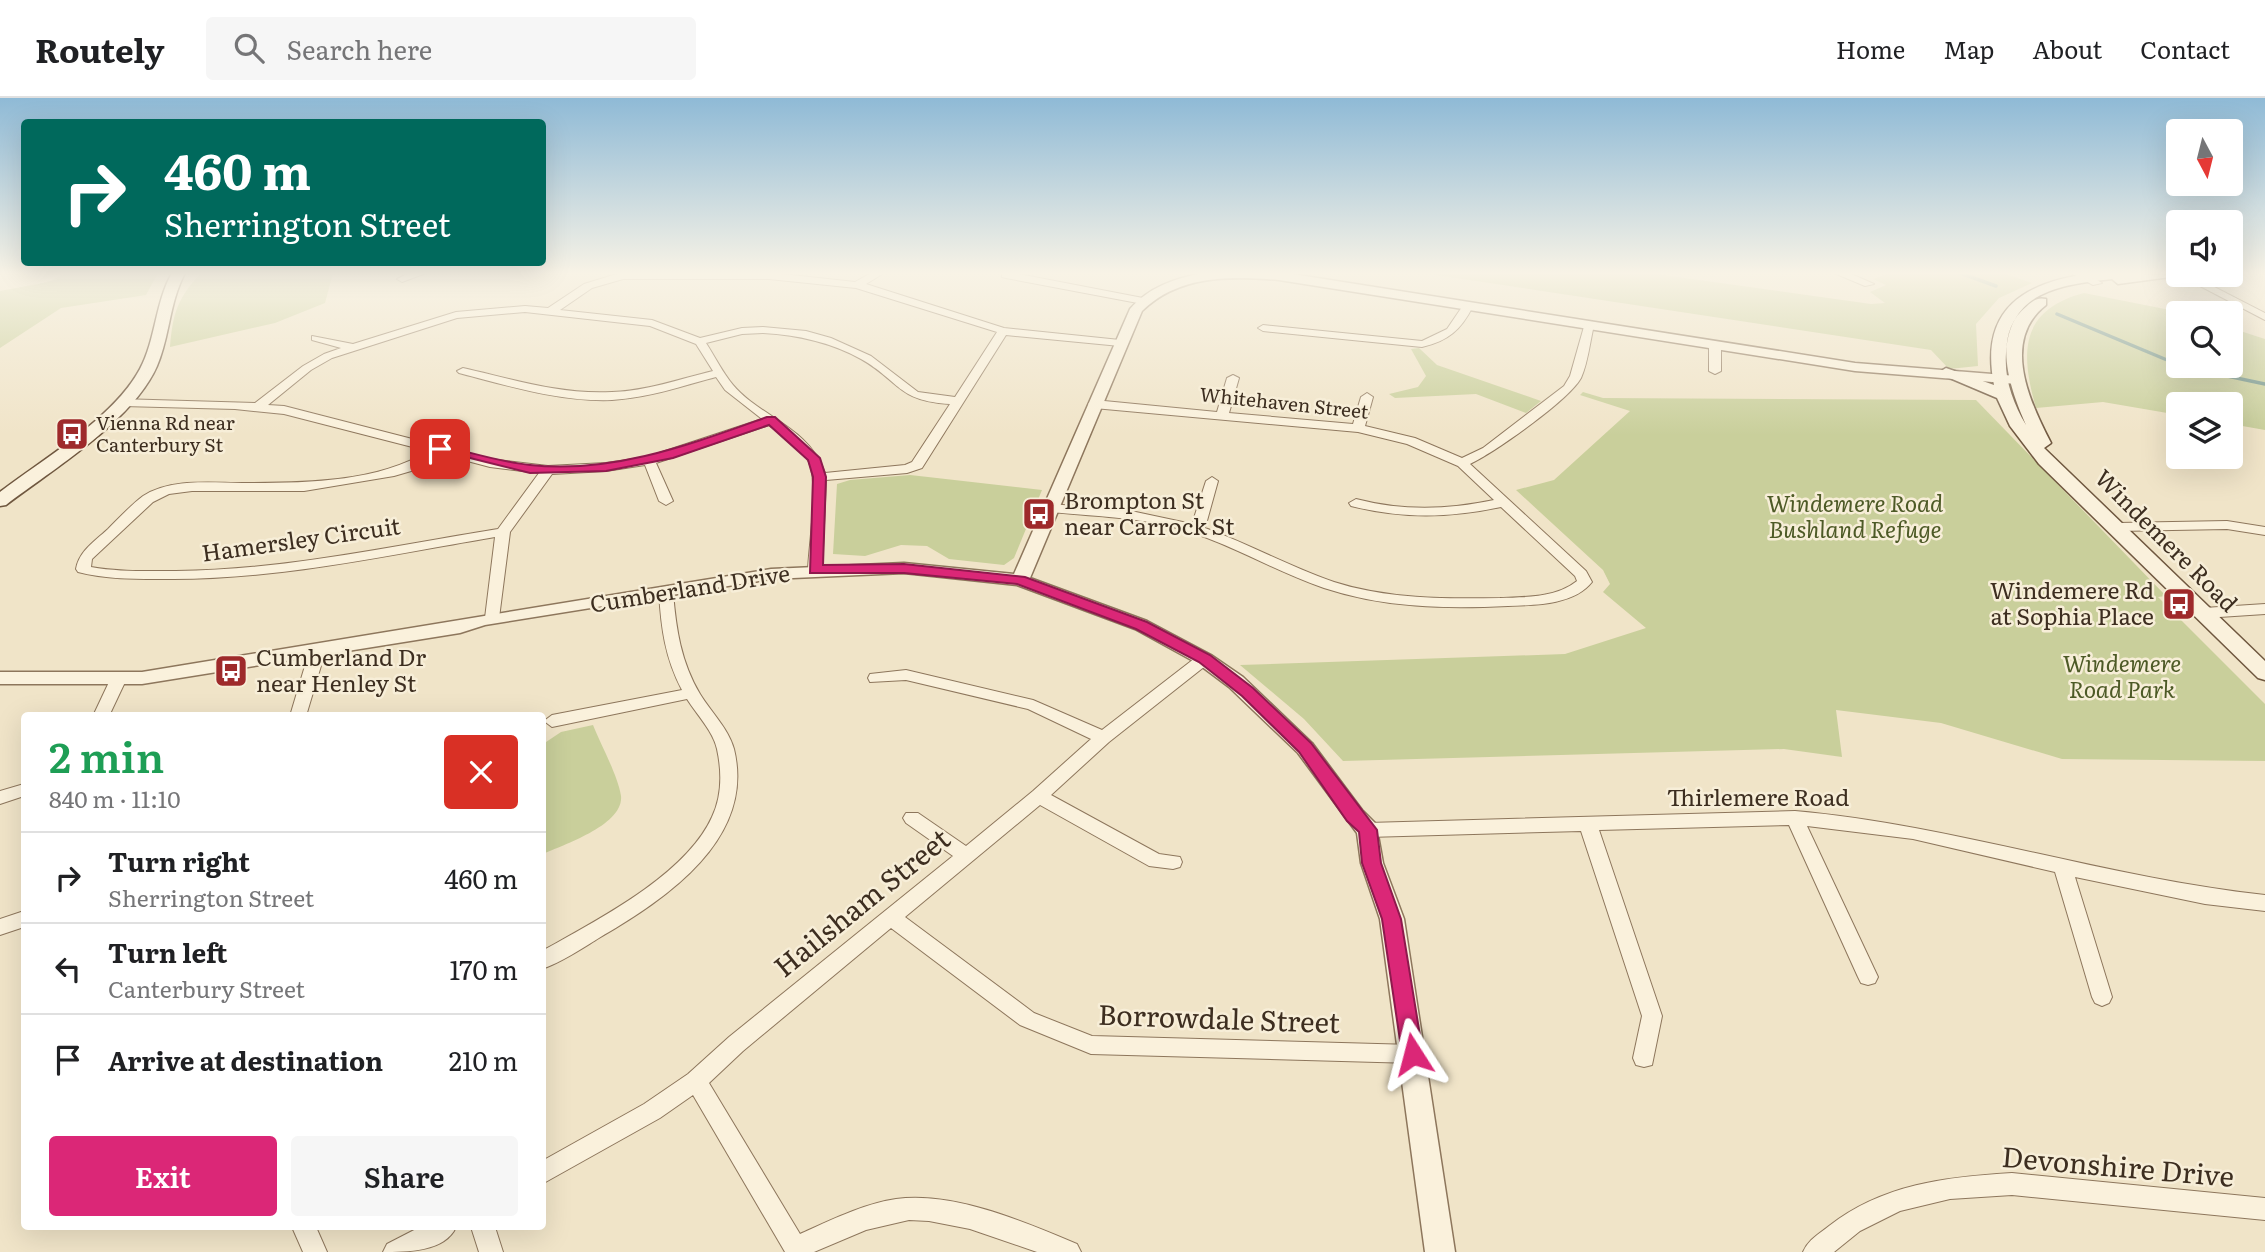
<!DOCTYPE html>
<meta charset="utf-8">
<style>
body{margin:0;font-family:Literata,serif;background:#f6f6f6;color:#202124;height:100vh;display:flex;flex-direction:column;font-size:26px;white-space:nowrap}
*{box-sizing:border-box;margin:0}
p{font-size:23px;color:#757577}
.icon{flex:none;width:38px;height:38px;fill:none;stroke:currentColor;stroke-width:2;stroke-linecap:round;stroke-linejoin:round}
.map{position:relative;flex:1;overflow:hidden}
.drawer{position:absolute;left:21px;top:614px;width:525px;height:518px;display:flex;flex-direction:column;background:#fff;border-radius:7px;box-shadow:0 7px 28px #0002}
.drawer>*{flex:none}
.hud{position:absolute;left:21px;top:21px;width:525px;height:147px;border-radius:7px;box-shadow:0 7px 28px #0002;background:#00695c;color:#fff;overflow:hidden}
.needle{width:46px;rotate:173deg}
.controls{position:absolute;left:2166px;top:21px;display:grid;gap:14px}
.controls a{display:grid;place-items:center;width:77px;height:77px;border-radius:7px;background:#fff;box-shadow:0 7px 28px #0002;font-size:35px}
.pin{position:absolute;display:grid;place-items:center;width:60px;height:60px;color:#fff;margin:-30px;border-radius:14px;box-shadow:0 4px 10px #0006}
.me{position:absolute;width:77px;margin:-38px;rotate:351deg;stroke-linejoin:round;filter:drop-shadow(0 0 5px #0008)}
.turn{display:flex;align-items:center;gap:24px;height:147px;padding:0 28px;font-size:32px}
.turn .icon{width:91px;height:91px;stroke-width:2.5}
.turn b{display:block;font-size:49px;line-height:60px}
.round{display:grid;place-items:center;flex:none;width:74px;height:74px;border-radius:7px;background:#f6f6f6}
.overview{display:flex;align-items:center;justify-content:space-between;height:119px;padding:0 28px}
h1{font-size:42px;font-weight:600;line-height:52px;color:#1e9e55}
.cta{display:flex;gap:14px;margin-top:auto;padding:14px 28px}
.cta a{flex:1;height:80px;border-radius:7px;background:#db2777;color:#fff;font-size:28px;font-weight:600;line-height:80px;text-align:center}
.cta a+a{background:#f6f6f6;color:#202124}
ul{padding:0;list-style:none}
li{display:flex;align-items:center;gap:21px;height:91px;padding:0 28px;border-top:2px solid #e0e0e0}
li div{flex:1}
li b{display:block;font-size:26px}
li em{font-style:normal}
header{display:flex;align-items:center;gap:42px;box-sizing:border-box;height:98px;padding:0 35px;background:#fff;border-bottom:2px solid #e0e0e0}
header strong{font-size:33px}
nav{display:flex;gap:38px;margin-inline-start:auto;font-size:24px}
.search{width:490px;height:63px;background:#f6f6f6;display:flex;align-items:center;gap:18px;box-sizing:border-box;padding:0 24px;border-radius:7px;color:#757577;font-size:26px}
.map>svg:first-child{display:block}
.green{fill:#c9cf9b}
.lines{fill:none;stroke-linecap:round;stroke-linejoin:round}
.stream{stroke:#6f938a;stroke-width:3.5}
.minor-casing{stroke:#8d765c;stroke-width:2}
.tertiary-casing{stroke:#8d765c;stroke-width:3}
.secondary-casing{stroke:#6f573f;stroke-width:3}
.minor{fill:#faf1dc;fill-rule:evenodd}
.tertiary{fill:#faf1dc;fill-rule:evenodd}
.secondary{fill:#faf1dc;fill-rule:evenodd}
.route{fill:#db2777;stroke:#8e194d;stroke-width:2}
.labels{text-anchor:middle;stroke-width:5;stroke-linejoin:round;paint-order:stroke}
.far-street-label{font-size:19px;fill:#3d2e20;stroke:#f7eed8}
.far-poi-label{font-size:19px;fill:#3d2e20;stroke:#f7eed8;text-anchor:start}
.poi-label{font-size:23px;fill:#3d2e20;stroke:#f7eed8;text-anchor:start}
.park-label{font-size:23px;font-style:italic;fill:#4d5a26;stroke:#f7eed8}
.street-label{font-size:23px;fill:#3d2e20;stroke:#f7eed8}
.near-street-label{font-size:28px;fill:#3d2e20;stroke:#f7eed8}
</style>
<header>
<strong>Routely</strong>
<div class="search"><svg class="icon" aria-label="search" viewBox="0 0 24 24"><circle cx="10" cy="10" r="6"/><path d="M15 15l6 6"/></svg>Search here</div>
<nav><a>Home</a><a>Map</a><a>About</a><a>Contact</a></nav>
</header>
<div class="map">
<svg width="2265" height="1154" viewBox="0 0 2265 1154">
<rect width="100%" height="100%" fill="#f0e4c8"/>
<!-- green -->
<path class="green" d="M 66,175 L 158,175 L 146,197 L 61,210 L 0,250 L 0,193 L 48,184 Z
M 201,175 L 333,175 L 325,205 L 275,225 L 170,249 C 173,215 177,201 201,175 Z
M 1423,175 L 1649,175 L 1871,206 L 1885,205 L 1870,194 L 1886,187 L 1873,181 L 1890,175 L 2003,175 L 2032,185 L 1999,200 L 1976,226 L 1978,268 L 1949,271 L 1931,252 Z
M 2084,195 L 2185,215 L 2179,215 L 2179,268 L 2231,268 L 2231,230 L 2265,241 L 2265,332 L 2231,326 L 2231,306 L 2179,306 L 2179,317 L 2103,304 L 2036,310 C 2020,254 2020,212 2084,195 Z
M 1419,250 L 1437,267 L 1541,303 L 1526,315 L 1476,296 L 1395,300 L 1389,296 L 1418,289 L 1426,278 L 1411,251 Z
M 1583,294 L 1603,300 L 1976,302 L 2166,498 L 2158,499 L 2265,606 L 2265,663 L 2062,661 L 1941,625 L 1836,612 L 1842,659 L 1784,651 L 1343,663 L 1304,621 L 1240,567 L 1565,556 L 1646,530 L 1603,494 L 1610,486 L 1603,472 L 1516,392 L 1554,382 L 1630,313 L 1580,297 Z
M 910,377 L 928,379 L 1042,392 L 1014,460 L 1004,467 L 949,461 L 927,448 L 901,447 L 865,458 L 833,456 L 837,386 L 850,382 Z
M 593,627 C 601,647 618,678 621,698 C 624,727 563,747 543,756 L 543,646 L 561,634 Z"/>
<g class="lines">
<!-- stream -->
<path class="stream" d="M 1960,175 L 1996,188
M 2057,216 L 2179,267
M 2180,268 L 2265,286"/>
<defs>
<path id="minor" d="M 409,175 L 426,175 L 402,184 L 397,181 Z
M 620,175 L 773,175 L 855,184 L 871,175 L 884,175 L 866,186 L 1004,230 L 1120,242 L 1125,245 L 1120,248 L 1006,237 L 922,370 L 907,375 L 826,382 L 822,472 L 815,476 L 808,472 C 809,446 819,386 809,364 C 801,348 782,337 769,327 L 656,365 L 673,403 L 666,407 L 659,403 L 645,367 L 606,373 L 552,376 L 510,434 L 499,520 L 492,525 L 485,520 L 495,439 C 389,457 282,481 173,481 C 141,481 109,482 78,474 L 76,471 C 79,453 95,443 108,431 C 119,420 131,407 143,398 C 171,380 211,385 242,385 C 301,385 377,385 428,353 L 284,316 L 235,311 L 123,308 L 119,307 L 119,301 L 255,305 L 303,268 L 324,256 L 341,250 L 312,242 L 312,238 L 353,246 L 456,214 L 525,208 L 548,210 L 584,186 ZM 623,181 L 769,181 L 856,190 L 997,234 L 955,299 L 918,294 L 871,258 L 831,240 L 806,233 L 763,229 L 742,230 L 700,240 L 652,222 L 560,212 L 592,190 ZM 525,214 L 650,228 L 696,246 L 713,273 C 679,281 647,293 612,294 C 561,297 512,281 463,270 L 457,273 L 459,275 C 509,288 560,304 612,302 C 648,300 682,288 716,279 L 725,292 L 762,321 L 647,359 L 606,365 L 548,368 L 490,361 L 284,308 L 268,307 L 311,272 L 332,260 L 457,220 ZM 763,235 C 798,237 830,244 861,261 C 900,283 897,303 950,306 L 912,364 L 905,367 L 825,375 C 809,329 760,319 733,287 C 723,275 715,259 706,245 L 742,236 ZM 441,356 L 490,369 L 539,375 L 498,431 C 392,448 285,472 176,473 C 148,473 118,474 91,469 L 92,461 L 153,404 L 169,396 L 192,393 L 304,393 L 394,378 L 418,371 Z
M 1002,175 L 1013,175 L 1143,200 L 1148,203 L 1143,206 L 1006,180 L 1002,179 Z
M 1834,175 L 1849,175 L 1874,186 L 1865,188 Z
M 2071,175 L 2085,175 L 2102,185 L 2093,187 Z
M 2179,177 L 2191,177 L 2265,215 L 2265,222 Z
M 1464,206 L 1473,208 C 1461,232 1448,243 1422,249 L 1263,233 L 1258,230 L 1263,227 L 1422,243 L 1447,231 Z
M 1585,225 L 1594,227 C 1590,243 1588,265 1581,280 C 1569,302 1495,354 1470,366 L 1586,473 L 1592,484 C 1574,507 1535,507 1508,508 C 1446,511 1384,510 1324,490 C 1274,473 1228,444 1177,430 C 1136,419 1093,418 1051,414 L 1044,410 L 1051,406 L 1131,413 L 1192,426 L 1206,383 L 1212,379 L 1218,383 L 1205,430 C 1249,446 1290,469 1334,484 C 1387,501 1444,501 1500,500 C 1525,499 1556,500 1577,483 L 1575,478 L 1501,409 C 1449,420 1403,421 1351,408 L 1349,405 L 1356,401 C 1403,413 1446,412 1494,402 L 1458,368 L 1407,346 L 1358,334 L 1094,310 L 1088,306 L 1094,302 L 1217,314 L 1227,280 L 1233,277 L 1239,280 L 1229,315 L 1353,326 L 1361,299 L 1367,295 L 1373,299 L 1365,328 L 1415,340 L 1462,360 L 1483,350 L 1564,288 L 1570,278 Z
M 1715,244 L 1721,247 L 1721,273 L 1715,276 L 1709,273 L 1709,247 Z
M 2227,423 L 2265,429 L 2265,437 L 2227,431 L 2118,433 L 2111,429 L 2118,425 Z
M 666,490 L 673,494 C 676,531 681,564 700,596 C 711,614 728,630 734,651 C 756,741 666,801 599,840 C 581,851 562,864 542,871 L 542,853 C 596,823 686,777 712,719 C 722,698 722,674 717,651 C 713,633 697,617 687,601 L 552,629 L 544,623 L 552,617 L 682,592 C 665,560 661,529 659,494 Z
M 2265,506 L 2265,516 L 2204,520 L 2197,515 L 2204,510 Z
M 318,546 L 326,551 L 306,618 L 290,618 L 310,551 Z
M 1204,556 L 1209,557 L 1212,561 L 1209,565 L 1109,644 L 1051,697 L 1159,756 L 1180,759 L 1182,764 L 1180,769 L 1173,771 L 1149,768 L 1040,707 L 905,819 L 1034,915 L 1092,938 L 1413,947 L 1420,949 L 1424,956 L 1420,963 L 1413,965 L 1091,956 L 1020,927 L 891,830 L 743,953 L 709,985 L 800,1136 C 831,1122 863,1106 896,1101 C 953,1093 1025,1124 1077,1146 L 1081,1154 L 1037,1154 L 970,1131 L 929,1123 L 909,1122 L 866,1132 L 814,1154 L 785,1154 L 693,997 L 660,1020 L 542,1086 L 542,1063 L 644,1006 L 688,976 L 729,939 L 953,758 L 906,725 L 903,720 L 906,715 L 918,715 L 966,748 L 1033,693 L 1091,641 L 1028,611 L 906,582 L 870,584 L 868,580 L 870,576 L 906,572 L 1033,602 L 1102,632 L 1199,557 Z
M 118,577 L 126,582 L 109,618 L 93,618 L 110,582 Z
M 24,686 L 24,698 L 0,706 L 0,693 Z
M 1795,713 C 1954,727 2106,780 2265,797 L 2265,813 L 2205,806 L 2075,779 L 2112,899 L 2109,905 L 2102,908 L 2095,905 L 2092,899 L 2055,774 L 1913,741 L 1807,728 L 1878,879 L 1875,885 L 1868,887 L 1861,885 L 1858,879 L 1789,727 L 1599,732 L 1662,918 L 1652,967 L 1644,969 L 1636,967 L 1633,960 L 1642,918 L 1581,733 L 1368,739 L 1362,737 L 1359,732 L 1362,727 L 1368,725 Z
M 24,813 L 24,829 L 0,837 L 0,821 Z
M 2012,1075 L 2265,1100 L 2265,1122 L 2012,1097 L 1950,1101 L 1900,1113 L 1860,1133 L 1834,1154 L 1803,1154 C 1808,1142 1819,1136 1829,1128 C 1883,1086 1946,1079 2012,1075 Z
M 292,1129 L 316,1129 L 327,1154 L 303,1154 Z
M 420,1129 L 456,1129 C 445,1154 406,1154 383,1154 L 387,1146 Z
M 471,1129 L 495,1129 L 503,1154 L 479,1154 Z"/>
<path id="tertiary" d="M 1202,175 L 1286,175 L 1855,265 L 2017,278 L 2024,282 L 2017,286 L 1855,273 L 1279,182 C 1230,178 1179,177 1142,213 L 1030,480 L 1147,523 L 1211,557 L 1243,579 L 1312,645 L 1362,712 L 1376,726 L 1383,765 L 1404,821 L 1455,1154 L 1425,1154 L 1380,821 L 1361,765 L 1357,735 L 1298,655 L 1229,589 L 1197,565 L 1135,531 L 1017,487 L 904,475 L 771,481 L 485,527 L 460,535 L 142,586 L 0,586 L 0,574 L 142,574 L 771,471 L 904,465 L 1014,476 L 1130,211 C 1149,189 1174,181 1202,175 Z"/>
<path id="secondary" d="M 172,175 L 185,175 C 169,205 170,238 157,268 C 133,323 53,371 6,407 L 0,408 L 0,394 C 43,361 114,320 140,271 C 156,241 155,205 172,175 Z
M 2093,175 L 2185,177 L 2118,186 L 2112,181 C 2060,187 2010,193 2006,255 C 2004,281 2013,305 2026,327 C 2011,293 1990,237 2027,208 C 2033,203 2037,199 2046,201 L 2046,207 C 2001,242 2029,303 2051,345 L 2044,350 L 2265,563 L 2265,582 L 2258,580 L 2039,366 L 2010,328 L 1997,300 L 1938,275 L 1946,270 L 1994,287 C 1979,210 2025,184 2093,175 Z"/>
</defs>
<!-- minor casing -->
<use href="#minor" class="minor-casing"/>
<!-- tertiary casing -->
<use href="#tertiary" class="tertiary-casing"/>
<!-- secondary casing -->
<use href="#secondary" class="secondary-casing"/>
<!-- minor -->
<use href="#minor" class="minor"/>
<!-- tertiary -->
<use href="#tertiary" class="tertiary"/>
<!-- secondary -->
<use href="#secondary" class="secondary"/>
</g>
<!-- sky -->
<linearGradient id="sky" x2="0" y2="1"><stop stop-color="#8fbad6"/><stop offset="0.52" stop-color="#f8f3e6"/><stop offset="1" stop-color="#f8f3e6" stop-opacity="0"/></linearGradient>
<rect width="2265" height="337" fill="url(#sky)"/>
<!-- route -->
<path class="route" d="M 767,319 L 775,319 L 820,360 L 826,379 L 823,467 L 904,466 L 1025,479 L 1147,524 L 1210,557 L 1253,590 L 1311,645 L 1377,732 L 1381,765 L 1401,821 L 1423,956 L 1420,963 L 1413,966 L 1405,963 L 1402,956 L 1382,821 L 1362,765 L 1359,734 L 1347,723 L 1299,654 L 1242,598 L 1199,564 L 1136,531 L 1017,486 L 904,475 L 810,475 L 813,379 L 808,362 L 769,327 L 673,360 L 606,373 L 530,375 L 434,351 L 440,347 C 469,354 500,364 530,367 C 613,376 691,346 767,319 Z"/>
<!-- icons -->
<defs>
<symbol id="bus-square" viewBox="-11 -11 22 22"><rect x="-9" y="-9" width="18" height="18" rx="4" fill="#9e2a2b" stroke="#f7eed8"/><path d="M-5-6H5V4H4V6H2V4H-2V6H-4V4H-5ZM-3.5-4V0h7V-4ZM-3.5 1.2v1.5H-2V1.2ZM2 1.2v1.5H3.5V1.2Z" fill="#fff"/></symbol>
</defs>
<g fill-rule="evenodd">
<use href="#bus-square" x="53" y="317" width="38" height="38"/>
<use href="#bus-square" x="1020" y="397" width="38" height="38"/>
<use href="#bus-square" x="2160" y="487" width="38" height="38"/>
<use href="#bus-square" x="212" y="554" width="38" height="38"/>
</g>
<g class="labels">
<!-- far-street labels -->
<g class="far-street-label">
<text transform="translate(1284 305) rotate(6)" y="7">Whitehaven Street</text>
</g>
<!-- far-poi labels -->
<g class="far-poi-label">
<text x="96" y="332">Vienna Rd near<tspan x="96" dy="22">Canterbury St</tspan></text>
</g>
<!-- poi labels -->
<g class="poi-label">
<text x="1064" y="411">Brompton St<tspan x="1064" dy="26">near Carrock St</tspan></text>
<text x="2154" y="501" text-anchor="end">Windemere Rd<tspan x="2154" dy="26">at Sophia Place</tspan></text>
<text x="256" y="568">Cumberland Dr<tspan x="256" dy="26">near Henley St</tspan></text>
</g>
<!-- park labels -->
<g class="park-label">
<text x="1855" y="414">Windemere Road<tspan x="1855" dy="26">Bushland Refuge</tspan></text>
<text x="2122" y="574">Windemere<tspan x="2122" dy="26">Road Park</tspan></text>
</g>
<!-- street labels -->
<g class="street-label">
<text transform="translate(301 442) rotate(-8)" y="8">Hamersley Circuit</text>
<text transform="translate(2166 443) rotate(45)" y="8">Windemere Road</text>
<text transform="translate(690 491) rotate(-9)" y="8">Cumberland Drive</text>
<text x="1758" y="708">Thirlemere Road</text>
</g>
<!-- near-street labels -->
<g class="near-street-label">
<text transform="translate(862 805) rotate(-39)" y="10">Hailsham Street</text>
<text transform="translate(1219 921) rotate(2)" y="10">Borrowdale Street</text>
<text transform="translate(2118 1069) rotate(5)" y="10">Devonshire Drive</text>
</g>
</g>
</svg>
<div class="controls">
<a><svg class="needle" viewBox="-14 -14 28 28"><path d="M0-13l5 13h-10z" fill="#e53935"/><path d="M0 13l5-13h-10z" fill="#757577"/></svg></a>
<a><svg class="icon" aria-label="sound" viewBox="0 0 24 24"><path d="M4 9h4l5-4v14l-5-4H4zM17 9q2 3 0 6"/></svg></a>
<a><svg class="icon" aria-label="search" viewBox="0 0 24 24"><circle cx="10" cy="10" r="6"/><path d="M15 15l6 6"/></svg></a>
<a><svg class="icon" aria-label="layers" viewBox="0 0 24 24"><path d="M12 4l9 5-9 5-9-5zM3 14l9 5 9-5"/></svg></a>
</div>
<div class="pin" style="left:440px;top:351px;background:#d93025"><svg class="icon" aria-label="arrive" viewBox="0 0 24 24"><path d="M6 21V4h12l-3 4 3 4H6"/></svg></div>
<svg class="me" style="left:1413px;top:956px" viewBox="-20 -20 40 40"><path d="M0-17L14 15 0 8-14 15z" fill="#db2777" stroke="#fff" stroke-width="4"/></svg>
<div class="hud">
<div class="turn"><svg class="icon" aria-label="right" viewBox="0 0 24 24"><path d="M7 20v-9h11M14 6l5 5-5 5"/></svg><div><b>460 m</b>Sherrington Street</div></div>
</div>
<section class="drawer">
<div class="overview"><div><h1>2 min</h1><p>840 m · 11:10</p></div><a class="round" style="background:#d93025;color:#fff"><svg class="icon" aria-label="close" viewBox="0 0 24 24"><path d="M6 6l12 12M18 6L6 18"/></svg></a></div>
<ul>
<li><svg class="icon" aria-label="right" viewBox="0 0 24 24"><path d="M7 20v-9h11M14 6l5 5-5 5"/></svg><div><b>Turn right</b><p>Sherrington Street</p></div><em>460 m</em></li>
<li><svg class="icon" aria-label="left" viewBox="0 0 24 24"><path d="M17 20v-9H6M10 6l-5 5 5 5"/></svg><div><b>Turn left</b><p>Canterbury Street</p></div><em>170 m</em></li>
<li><svg class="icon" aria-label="arrive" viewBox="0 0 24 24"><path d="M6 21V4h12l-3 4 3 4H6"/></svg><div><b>Arrive at destination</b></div><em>210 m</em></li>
</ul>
<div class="cta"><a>Exit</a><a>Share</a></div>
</section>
</div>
